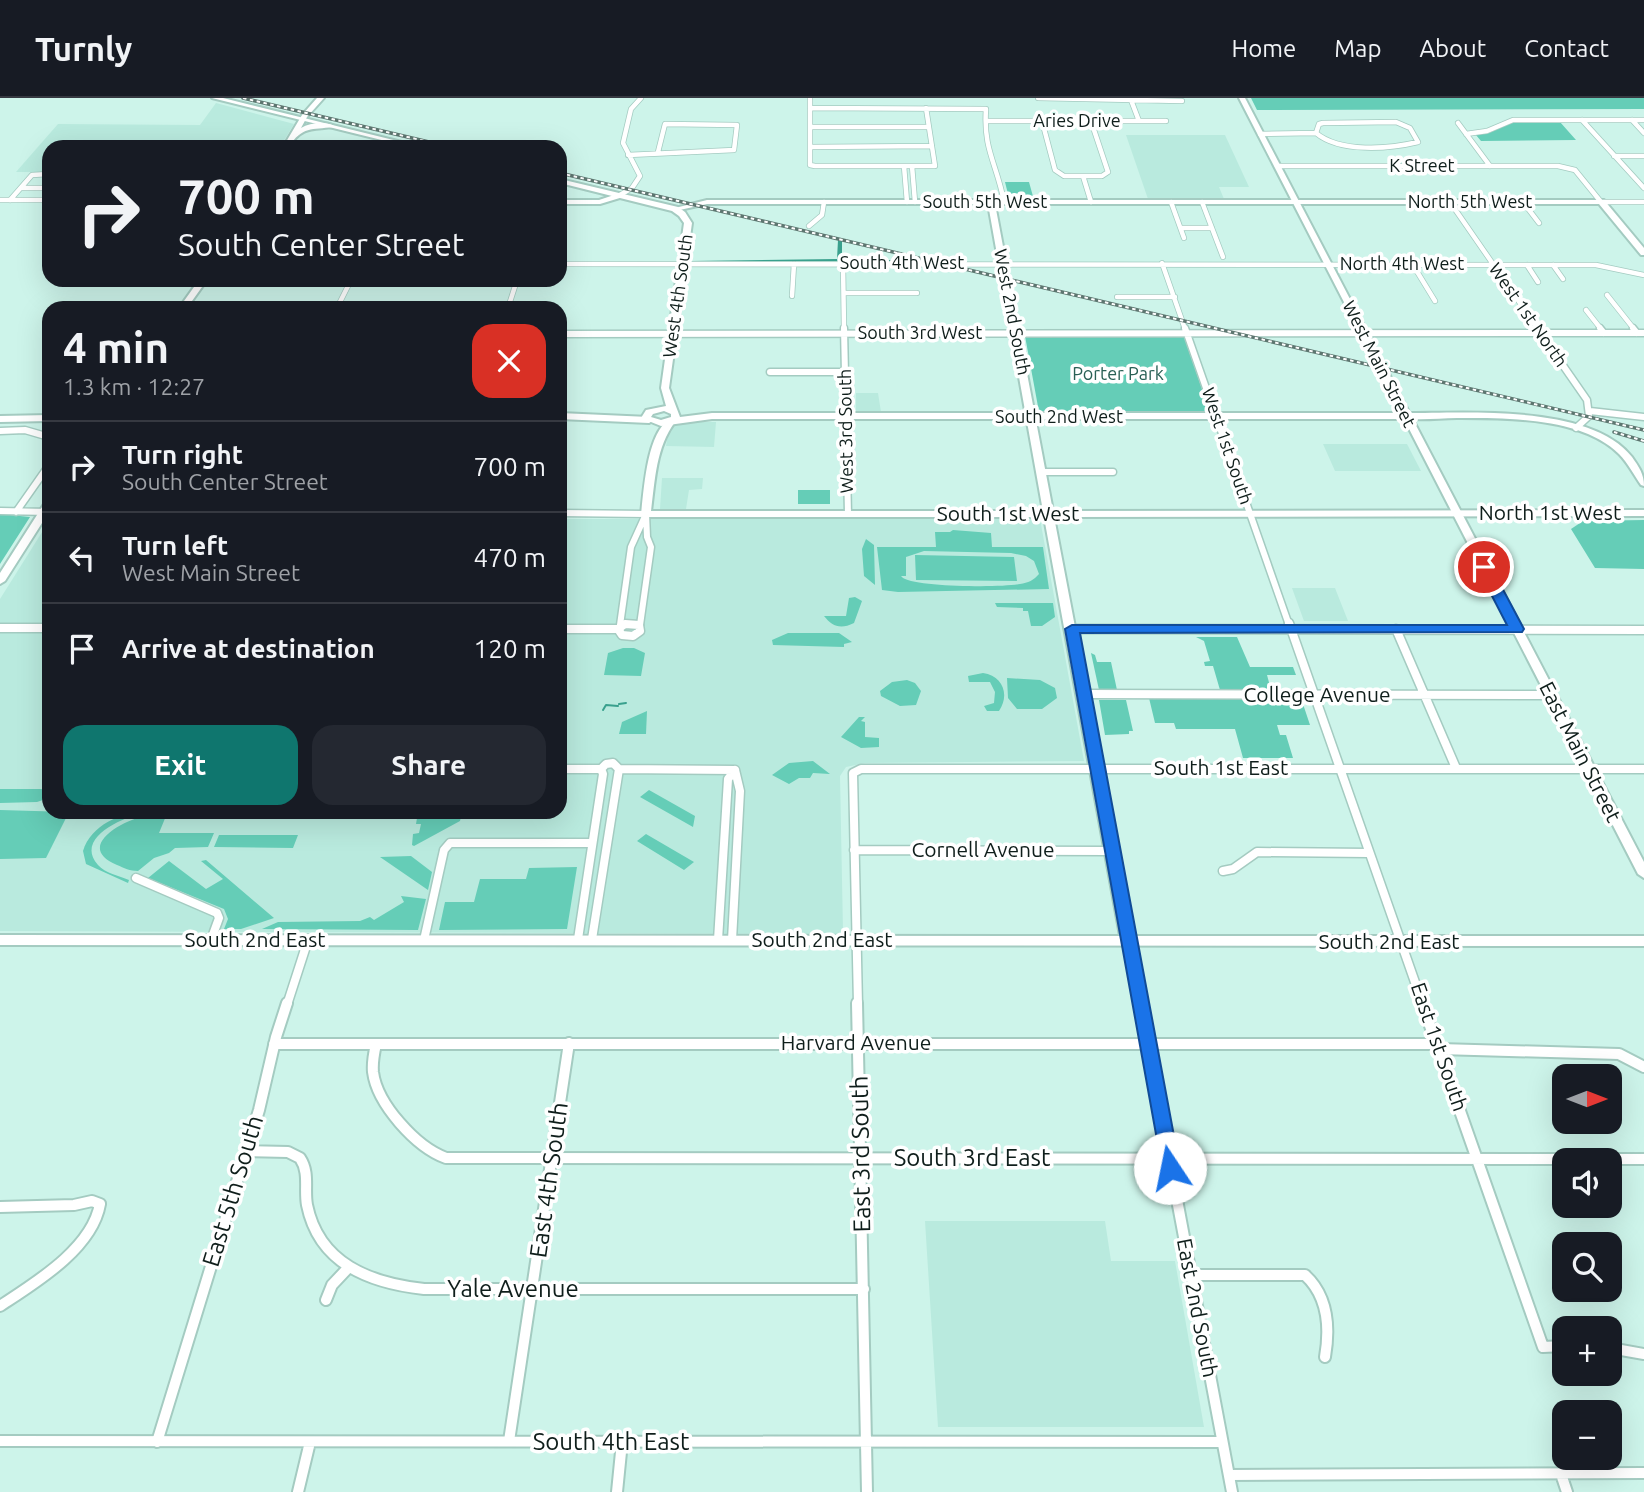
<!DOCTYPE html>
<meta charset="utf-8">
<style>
body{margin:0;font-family:Ubuntu,sans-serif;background:#242831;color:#f1f3f6;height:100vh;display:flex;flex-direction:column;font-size:26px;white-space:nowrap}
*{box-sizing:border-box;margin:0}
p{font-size:23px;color:#9ea1a6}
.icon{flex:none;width:38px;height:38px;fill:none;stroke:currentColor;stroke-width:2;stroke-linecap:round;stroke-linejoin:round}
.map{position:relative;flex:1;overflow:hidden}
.sheet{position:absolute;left:42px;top:203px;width:525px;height:518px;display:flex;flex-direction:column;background:#171b24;border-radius:21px;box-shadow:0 7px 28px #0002}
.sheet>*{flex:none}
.hud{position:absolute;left:42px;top:42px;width:525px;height:147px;border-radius:21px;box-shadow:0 7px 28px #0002;background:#171b24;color:#f1f3f6;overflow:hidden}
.needle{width:46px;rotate:90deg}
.controls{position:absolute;left:1552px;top:966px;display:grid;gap:14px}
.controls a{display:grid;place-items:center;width:70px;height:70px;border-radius:14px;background:#171b24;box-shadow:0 7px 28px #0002;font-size:35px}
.pin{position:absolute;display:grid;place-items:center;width:60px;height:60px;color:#fff;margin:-30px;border:4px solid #fff;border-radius:50%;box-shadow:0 2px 7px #0007}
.me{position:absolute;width:77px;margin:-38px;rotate:349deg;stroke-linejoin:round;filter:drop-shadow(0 0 5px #0008)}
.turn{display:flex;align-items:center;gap:24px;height:147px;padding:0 21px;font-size:32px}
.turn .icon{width:91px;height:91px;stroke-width:2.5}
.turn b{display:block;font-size:49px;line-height:60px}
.round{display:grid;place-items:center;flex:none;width:74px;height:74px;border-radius:21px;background:#242831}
.summary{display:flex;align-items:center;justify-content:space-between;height:119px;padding:0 21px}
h1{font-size:42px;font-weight:700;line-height:52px}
.action{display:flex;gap:14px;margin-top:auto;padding:14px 21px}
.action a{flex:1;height:80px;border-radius:21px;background:#0f766e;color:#fff;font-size:28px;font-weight:700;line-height:80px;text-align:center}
.action a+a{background:#242831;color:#f1f3f6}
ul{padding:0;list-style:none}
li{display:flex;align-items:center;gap:21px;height:91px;padding:0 21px;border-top:2px solid #363941}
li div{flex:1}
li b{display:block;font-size:26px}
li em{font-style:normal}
header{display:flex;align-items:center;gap:42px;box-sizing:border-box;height:98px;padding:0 35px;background:#171b24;border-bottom:2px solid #363941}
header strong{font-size:33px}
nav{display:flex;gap:38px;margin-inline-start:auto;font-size:24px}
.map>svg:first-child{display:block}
.built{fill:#b9eade}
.green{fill:#65cdb7;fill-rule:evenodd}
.water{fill:#39a08d}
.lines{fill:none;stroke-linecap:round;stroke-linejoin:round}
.stream{stroke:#39a08d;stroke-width:2}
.street-far3-casing{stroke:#a4cbc1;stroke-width:6}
.street-far2-casing{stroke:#a4cbc1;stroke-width:9}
.street-far1-casing{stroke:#a4cbc1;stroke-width:11}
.street-casing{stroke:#a4cbc1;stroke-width:14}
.secondary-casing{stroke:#a4cbc1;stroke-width:4}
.primary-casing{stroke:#a4cbc1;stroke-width:4}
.street-far3{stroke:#fff;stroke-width:4.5}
.street-far2{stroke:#fff;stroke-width:6}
.street-far1{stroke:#fff;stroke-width:8}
.street{stroke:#fff;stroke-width:10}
.secondary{fill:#fff;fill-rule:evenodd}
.primary{fill:#fff;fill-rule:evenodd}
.rail-casing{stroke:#5d7670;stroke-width:3.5}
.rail{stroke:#fff;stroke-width:2;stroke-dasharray:3.5;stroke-linecap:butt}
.route{fill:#1a73e8;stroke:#114b97;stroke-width:2}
.labels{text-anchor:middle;stroke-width:7;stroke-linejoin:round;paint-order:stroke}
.far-street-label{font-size:18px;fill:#0f1e1b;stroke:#fff}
.far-park-label{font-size:18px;fill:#296055;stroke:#fff}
.street-label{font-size:21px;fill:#0f1e1b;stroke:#fff}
.near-street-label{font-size:24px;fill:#0f1e1b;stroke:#fff}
</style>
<header>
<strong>Turnly</strong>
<nav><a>Home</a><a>Map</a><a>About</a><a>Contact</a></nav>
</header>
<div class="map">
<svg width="1644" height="1394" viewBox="0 0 1644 1394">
<rect width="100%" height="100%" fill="#cdf4ea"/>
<!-- built -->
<path class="built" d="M 216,5 L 294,26 L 280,49 L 49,49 L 49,74 L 16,74 L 58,26 L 200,27 Z
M 1126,37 L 1225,37 L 1249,89 L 1219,89 L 1224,101 L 1148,101 Z
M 856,295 L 878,295 L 881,314 L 856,314 Z
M 682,324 L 716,324 L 714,349 L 666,348 L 669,329 Z
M 1323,346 L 1407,346 L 1421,373 L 1335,373 Z
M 662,380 L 703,380 L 702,391 L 689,392 L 686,411 L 660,411 Z
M 560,421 L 1040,421 L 1084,663 L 865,665 L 846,669 L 840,678 L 843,834 L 840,836 L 0,833 L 0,501 L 49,423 L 49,714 L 560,714 Z
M 1292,490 L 1335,490 L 1348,523 L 1304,523 Z
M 925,1123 L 1105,1123 L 1111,1163 L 1175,1163 L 1204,1329 L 938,1329 Z"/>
<!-- green -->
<path class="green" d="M 1251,0 L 1644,0 L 1644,11 L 1257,12 Z
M 1513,24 L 1560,24 L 1576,42 L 1481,43 L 1476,37 L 1489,35 Z
M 1005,84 L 1029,84 L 1034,102 L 1009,100 Z
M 1025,238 L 1184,239 L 1210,314 L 1039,314 Z
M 798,392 L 830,392 L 830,406 L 798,406 Z
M 0,416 L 30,419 L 0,466 Z
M 1644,422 L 1644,471 L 1595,470 L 1571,431 L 1583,423 Z
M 953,432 L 991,435 L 992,449 L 1043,449 L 1049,491 L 898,494 L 882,492 L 877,449 L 936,449 L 935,434 L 950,434 ZM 924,453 L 1011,455 L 1026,458 L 1034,463 L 1039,476 C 1034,482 1028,485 1020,486 C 1001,490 918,489 903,480 L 901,478 L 906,478 L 906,459 Z
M 866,441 L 874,447 L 875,487 L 864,478 L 862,451 Z
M 915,457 L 1014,459 L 1017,483 L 916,482 Z
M 855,499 L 862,503 L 854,525 C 840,532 832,528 824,518 L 846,518 L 849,500 Z
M 995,505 L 1053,505 L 1055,519 L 1042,528 L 1031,528 L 1028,513 L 1023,513 L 1023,510 L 997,509 Z
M 788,535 L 839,535 L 852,544 L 844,546 L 844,549 L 773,547 L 772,542 Z
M 1196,539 L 1237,539 L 1250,569 L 1293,569 L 1296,577 L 1267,577 L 1271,592 L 1220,592 L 1213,568 L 1205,568 L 1204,564 L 1210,563 L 1204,543 Z
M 623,550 L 634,550 L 645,555 L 641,578 L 604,577 L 608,555 Z
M 1091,555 L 1095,557 L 1097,564 L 1111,564 L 1117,592 L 1099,592 Z
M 983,575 C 1003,578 1010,597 999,613 L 987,613 L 984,608 L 994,605 L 995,594 L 990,584 L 969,584 L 968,578 Z
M 1007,580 L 1040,582 L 1055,590 L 1057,600 L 1042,611 L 1017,611 L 1008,600 Z
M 907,582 L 915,585 L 921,593 L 916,607 L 900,608 L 881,598 L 880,593 L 892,584 Z
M 1149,600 L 1301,600 L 1310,627 L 1277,627 L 1280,637 L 1286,637 L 1293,660 L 1243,660 L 1235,631 L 1176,631 L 1174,625 L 1155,625 Z
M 1099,602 L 1126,602 L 1133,633 L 1129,633 L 1129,636 L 1105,637 Z
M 647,613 L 646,636 L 619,636 L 622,624 Z
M 859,619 L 877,619 L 865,619 L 861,623 L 865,624 L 865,639 L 879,640 L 879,649 L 861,650 L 841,639 Z
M 813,663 L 830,676 L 813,675 L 810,680 L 799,680 L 789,686 L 772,677 L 789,665 Z
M 0,691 L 41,691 L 49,693 L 49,700 L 37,704 L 0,705 Z
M 649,692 L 695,718 L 693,729 L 640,699 Z
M 0,712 L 69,714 L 46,760 L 0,761 Z
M 146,714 C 127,718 73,739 98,767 C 105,775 119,778 129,782 L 128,785 L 86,766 L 83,753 C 91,727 121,714 146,714 Z
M 390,714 L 462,714 L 460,723 L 414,748 L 412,747 L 413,736 L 419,735 L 421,726 L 416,726 L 417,720 L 409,717 L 409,714 Z
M 145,718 L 166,718 L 159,735 L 214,735 L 208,749 L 175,750 L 169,755 L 154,760 L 138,773 C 130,773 124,770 117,767 C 74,749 123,722 145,718 Z
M 646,736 L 694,764 L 684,772 L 637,743 Z
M 219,737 L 298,737 L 293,750 L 214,749 Z
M 411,758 L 432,774 L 428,792 L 380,759 Z
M 206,762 L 274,820 L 241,831 L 224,831 L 228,821 L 224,811 L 148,780 L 169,763 L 206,791 L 223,781 L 201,763 Z
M 577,769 L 567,831 L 439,832 L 445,804 L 474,804 L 480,781 L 526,781 L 529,770 Z
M 401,798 L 426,801 L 418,832 L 262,831 L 278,824 L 360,823 L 370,819 L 374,822 L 404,804 Z"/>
<!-- water -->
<path class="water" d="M 838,142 L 842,143 L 842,161 L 928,163 L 691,163 L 837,161 Z"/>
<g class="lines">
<!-- stream -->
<path class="stream" d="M 619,606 L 626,605
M 603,612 L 606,607 L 618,608"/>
<defs>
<path id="street-far3" d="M 810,0 L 810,67 L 815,68 L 935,68 L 926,10
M 1038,0 L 1182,3
M 1131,2 L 1139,23
M 810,10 L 986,11 C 983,52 997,66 1004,104
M 1582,22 L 1644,90
M 1632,22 L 1644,35
M 987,23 L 1166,23
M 1042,23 L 1055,72 L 1064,78 L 1083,78 L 1091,104
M 1396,24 L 1410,30 L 1418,44 C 1389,51 1340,55 1316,35 L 1319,26 L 1323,25 Z
M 1458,25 L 1490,68
M 810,29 L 929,29
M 1260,36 L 1316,35
M 1466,36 L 1487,33 L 1513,22 L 1644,22
M 810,49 L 932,48
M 628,57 L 734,52 L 737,27 L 665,26 L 658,54
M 1614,58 L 1644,58
M 904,68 L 907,104
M 912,68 L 915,104
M 1277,68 L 1558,68 L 1575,72 L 1601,104 L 1644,104
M 1083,78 L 1102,78 L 1108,74 L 1091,23
M 21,90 L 49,90
M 620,97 L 632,90 L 640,78 L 623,45 L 631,11 L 641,0
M 0,102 L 49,102
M 10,102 L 32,77 L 49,76
M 1171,104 L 1184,140
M 1202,104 L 1223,159
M 1450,104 L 1538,231
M 1523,104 L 1539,125
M 809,128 L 822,117 L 824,104
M 1181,130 L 1212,130
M 843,165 L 844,231
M 1162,165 L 1185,231
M 560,166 L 1596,167 L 1644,177
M 1413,167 L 1435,203
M 1527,167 L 1538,184
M 1553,167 L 1563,181
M 88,182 L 87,185 L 201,185
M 844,195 L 917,195
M 1607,197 L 1634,231
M 792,198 L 794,166
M 1117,199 L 1175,199
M 337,210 L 351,182
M 508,210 L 517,182
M 1586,212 L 1601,231"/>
<path id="street-far2" d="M 844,230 L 848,416
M 1185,230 L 1289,527
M 1537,230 L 1587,302 L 1589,318 L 1576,330
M 1600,230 L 1604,235
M 1633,230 L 1637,235
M 560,236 L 1644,235
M 770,274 L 845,274
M 1590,313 L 1644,319
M 0,333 L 25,332 L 49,339
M 1043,374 L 1113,374
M 0,413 L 49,414
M 16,414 L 49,367
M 560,415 L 646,416
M 620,527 L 631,449 L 646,416 L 647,439 L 651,449 L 640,527
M 623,527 L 639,527"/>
<path id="street-far1" d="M 1289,525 L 1423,907
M 625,526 L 639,527 L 640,533 L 633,538 L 622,537 L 618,531 Z
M 0,530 L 49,530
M 560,531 L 618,531
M 1072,531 L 1644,532
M 1396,531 L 1456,670
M 1084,596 L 1551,597
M 560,671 L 601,671
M 619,671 L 735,672
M 854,752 L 1112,753
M 1223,773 L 1233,771 L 1257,754 L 1369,755
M 136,780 L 217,815 L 219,820 L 211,842
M 578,841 L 603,676 L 601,671 L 606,666 L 613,665 L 619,671 L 592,841
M 424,842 L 444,752 L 450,745 L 592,745
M 718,842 L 728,681 L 735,672
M 732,842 L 740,693 L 735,672
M 1128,843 L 1140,907
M 287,907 L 308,842
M 858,907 L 853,675 L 861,671 L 1644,671"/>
<path id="street" d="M 857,905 L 867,1394
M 1140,905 L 1232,1394
M 1422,905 L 1543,1249 L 1564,1248
M 274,946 L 1438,946
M 376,946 C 374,955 372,964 373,974 C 377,1006 416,1049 446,1060 L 1644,1061
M 1440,951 L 1619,956 L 1644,969
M 246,1053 L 288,1054 L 300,1060 C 310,1075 304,1091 307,1107 C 319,1166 370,1185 424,1191 L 864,1191
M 0,1109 L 74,1107 L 92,1103 L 100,1106 C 92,1151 35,1185 0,1208
M 1191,1177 L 1305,1177 C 1328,1198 1330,1230 1325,1259
M 326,1202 L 332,1187 L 348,1170
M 1610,1250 L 1644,1256
M 0,1343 L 1222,1344
M 509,1343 L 569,945
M 157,1344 L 259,1012 L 276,939 L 287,905
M 1561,1376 L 1567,1394
M 1229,1377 L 1644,1375
M 298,1394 L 310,1344
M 617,1394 L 622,1344"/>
<path id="secondary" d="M 317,0 L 324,0 L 307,19 L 301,30 C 310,25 325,23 334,28 L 333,29 C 312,32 302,28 289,49 L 283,49 L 302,17 Z
M 620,95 L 623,95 L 623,99 L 600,106 L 560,106 L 560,102 L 599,102 Z
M 707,102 L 1604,102 L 1644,150 L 1644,157 L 1641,157 L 1599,106 L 995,106 L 1053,413 L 1644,412 L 1644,418 L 1054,419 L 1134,838 L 1644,838 L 1644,848 L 0,847 L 0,837 L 1120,838 L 1044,419 L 646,419 L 641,416 C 644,391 647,334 670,321 L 675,324 C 656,349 655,383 651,413 L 1043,413 L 988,106 L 707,106 L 675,113 L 671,111 Z
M 199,182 L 207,182 L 187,210 L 179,210 Z
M 560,315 L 649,319 L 654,322 L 649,325 L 560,321 Z
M 1406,315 C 1467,315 1591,306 1632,359 C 1639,369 1644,376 1644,388 L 1641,387 C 1634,377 1628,365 1619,356 C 1582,319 1506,320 1457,320 C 1439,320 1420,323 1403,320 L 1401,318 Z
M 49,317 L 49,323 L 0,324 L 0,318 Z
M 49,403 L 49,414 L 5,483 L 0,486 L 0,475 L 44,406 Z"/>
<path id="primary" d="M 212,0 L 223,0 L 422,49 L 410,49 Z
M 1239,0 L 1245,0 L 1644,764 L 1644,780 L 1638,776 L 1404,321 L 712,321 L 661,328 L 641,320 L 646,312 L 666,308 L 661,290 L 684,125 L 679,118 L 672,113 L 560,85 L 560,81 L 678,109 L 685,114 L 692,125 L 669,290 L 680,319 L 712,315 L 1401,315 ZM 664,313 L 671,316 L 671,319 L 661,322 L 651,319 L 653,316 Z"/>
</defs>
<!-- street-far3 casing -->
<use href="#street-far3" class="street-far3-casing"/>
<!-- street-far2 casing -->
<use href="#street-far2" class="street-far2-casing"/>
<!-- street-far1 casing -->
<use href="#street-far1" class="street-far1-casing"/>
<!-- street casing -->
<use href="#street" class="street-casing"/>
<!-- secondary casing -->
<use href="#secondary" class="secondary-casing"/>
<!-- primary casing -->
<use href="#primary" class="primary-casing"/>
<!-- street-far3 -->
<use href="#street-far3" class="street-far3"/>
<!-- street-far2 -->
<use href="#street-far2" class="street-far2"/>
<!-- street-far1 -->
<use href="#street-far1" class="street-far1"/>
<!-- street -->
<use href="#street" class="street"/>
<!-- secondary -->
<use href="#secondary" class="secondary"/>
<!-- primary -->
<use href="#primary" class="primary"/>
<defs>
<path id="rail" d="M 243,0 L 450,49
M 560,75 L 1644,332
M 1614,334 L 1644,343"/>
</defs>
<!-- rail casing -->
<use href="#rail" class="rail-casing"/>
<!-- rail -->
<use href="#rail" class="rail"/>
</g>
<!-- route -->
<path class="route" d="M 1484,465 L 1491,469 L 1524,531 L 1522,534 L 1080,535 L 1180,1070 L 1177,1075 L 1170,1078 L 1163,1075 L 1065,531 L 1072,527 L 1507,527 L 1477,469 Z"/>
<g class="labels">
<!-- far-street labels -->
<g class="far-street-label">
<text x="1077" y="29">Aries Drive</text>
<text x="1422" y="74">K Street</text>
<text x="985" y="110">South 5th West</text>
<text x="1470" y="110">North 5th West</text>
<text x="902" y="171">South 4th West</text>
<text x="1402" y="172">North 4th West</text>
<text transform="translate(678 198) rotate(-82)" y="6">West 4th South</text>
<text transform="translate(1012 214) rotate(79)" y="6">West 2nd South</text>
<text transform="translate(1528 217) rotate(55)" y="6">West 1st North</text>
<text x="920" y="241">South 3rd West</text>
<text transform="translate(1379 266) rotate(63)" y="6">West Main Street</text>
<text x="1059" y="325">South 2nd West</text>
<text transform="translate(846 333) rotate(-91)" y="6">West 3rd South</text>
<text transform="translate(1227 348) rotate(71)" y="6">West 1st South</text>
</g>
<!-- far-park labels -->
<g class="far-park-label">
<text x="1118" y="282">Porter Park</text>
</g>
<!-- street labels -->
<g class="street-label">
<text x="1550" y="422">North 1st West</text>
<text x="1008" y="423">South 1st West</text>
<text x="1317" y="604">College Avenue</text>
<text transform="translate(1580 654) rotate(63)" y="7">East Main Street</text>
<text x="1221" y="677">South 1st East</text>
<text x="983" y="759">Cornell Avenue</text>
<text x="255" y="849">South 2nd East</text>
<text x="822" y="849">South 2nd East</text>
<text x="1389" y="851">South 2nd East</text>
<text x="856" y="952">Harvard Avenue</text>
<text transform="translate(1439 949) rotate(71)" y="7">East 1st South</text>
<text transform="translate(1197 1210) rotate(79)" y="7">East 2nd South</text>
</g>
<!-- near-street labels -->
<g class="near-street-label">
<text transform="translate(861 1056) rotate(-91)" y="8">East 3rd South</text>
<text x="972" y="1068">South 3rd East</text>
<text transform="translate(549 1082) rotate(-82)" y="8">East 4th South</text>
<text transform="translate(233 1093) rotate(-73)" y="8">East 5th South</text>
<text x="513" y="1199">Yale Avenue</text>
<text x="611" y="1352">South 4th East</text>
</g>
</g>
</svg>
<div class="controls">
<a><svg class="needle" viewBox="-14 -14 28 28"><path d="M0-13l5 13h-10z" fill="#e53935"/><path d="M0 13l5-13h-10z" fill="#9ea1a6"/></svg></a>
<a><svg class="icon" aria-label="sound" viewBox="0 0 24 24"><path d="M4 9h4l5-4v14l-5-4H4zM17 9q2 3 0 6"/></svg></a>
<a><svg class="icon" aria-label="search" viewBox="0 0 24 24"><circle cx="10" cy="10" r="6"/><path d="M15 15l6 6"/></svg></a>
<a>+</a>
<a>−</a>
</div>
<div class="pin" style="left:1484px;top:469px;background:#d93025"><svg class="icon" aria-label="arrive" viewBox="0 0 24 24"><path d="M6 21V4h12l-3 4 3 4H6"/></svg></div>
<svg class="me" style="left:1170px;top:1070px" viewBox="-20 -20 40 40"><circle r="19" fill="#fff"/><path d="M0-13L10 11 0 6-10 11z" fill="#1a73e8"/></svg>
<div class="hud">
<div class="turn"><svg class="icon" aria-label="right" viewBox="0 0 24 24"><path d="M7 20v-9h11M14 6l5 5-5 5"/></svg><div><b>700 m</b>South Center Street</div></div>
</div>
<section class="sheet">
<div class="summary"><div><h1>4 min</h1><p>1.3 km · 12:27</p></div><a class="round" style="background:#d93025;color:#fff"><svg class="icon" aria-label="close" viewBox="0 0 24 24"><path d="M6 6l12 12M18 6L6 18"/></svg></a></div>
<ul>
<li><svg class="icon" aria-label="right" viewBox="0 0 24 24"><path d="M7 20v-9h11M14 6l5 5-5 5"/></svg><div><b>Turn right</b><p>South Center Street</p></div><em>700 m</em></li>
<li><svg class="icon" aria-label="left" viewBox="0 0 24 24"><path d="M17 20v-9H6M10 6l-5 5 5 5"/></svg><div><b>Turn left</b><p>West Main Street</p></div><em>470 m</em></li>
<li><svg class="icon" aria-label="arrive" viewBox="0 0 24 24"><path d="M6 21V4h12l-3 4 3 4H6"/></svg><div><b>Arrive at destination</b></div><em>120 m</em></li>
</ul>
<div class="action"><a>Exit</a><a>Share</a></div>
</section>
</div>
